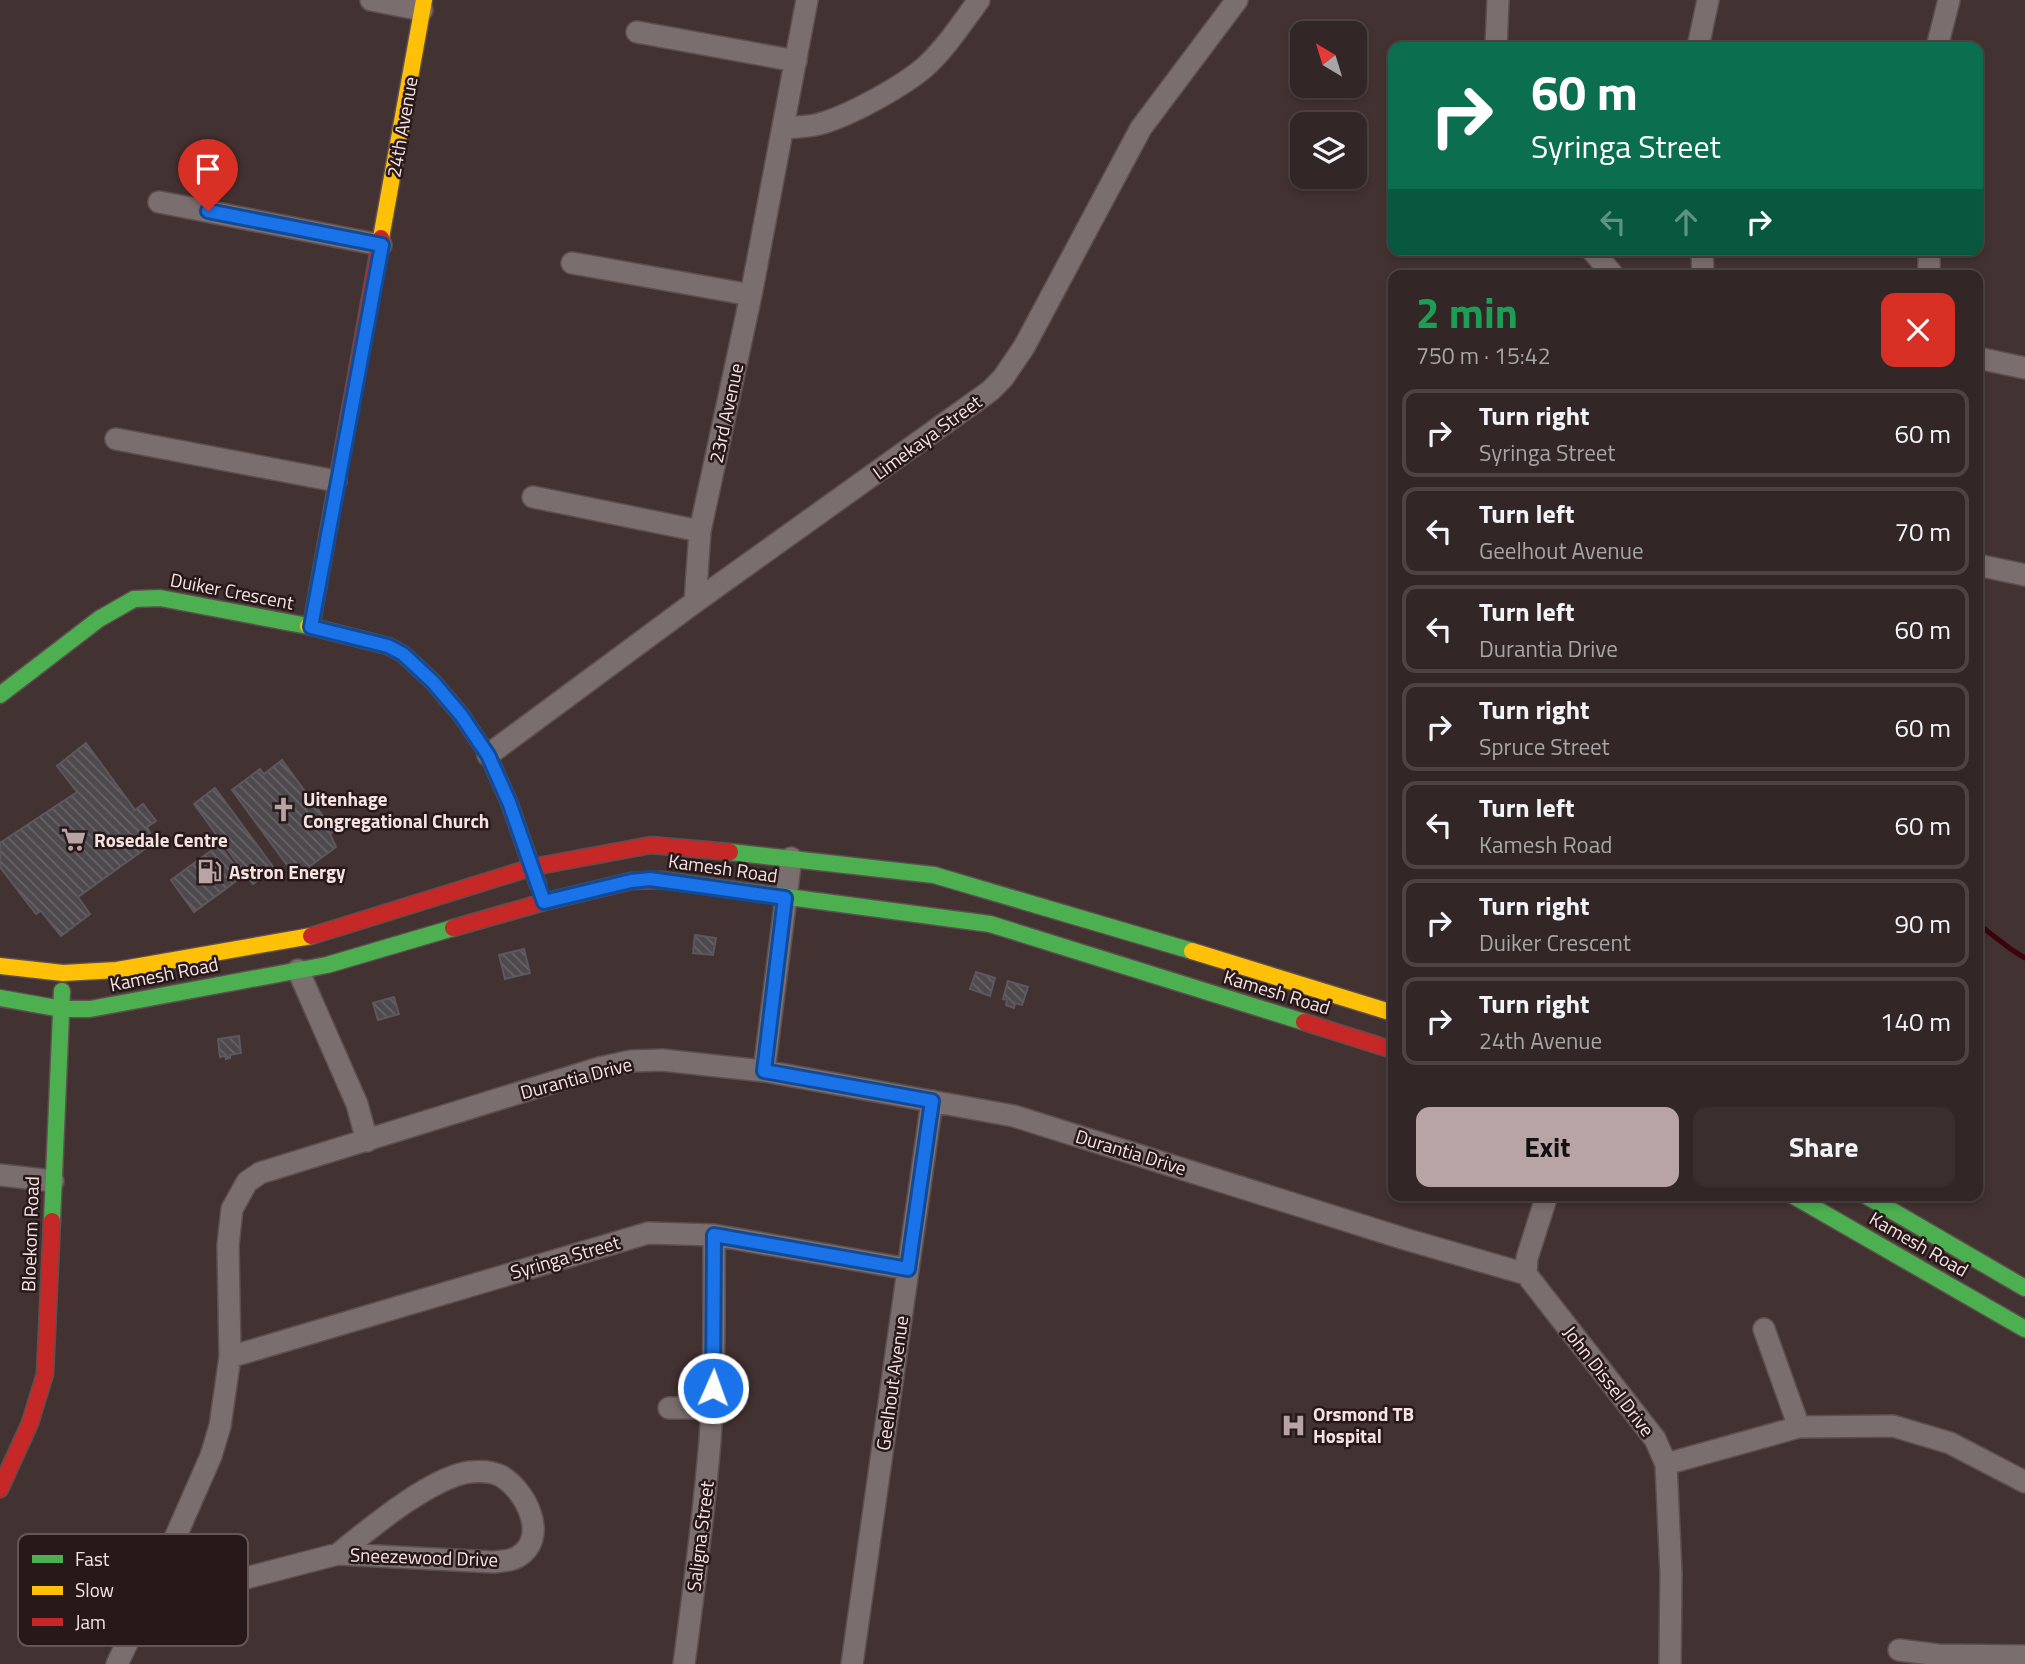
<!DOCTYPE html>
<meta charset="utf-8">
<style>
body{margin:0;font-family:"Titillium Web",sans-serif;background:#3a2e2e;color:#f1f3f6;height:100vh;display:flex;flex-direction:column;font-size:26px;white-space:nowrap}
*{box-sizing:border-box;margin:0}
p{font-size:23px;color:#a8a5a7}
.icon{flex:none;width:38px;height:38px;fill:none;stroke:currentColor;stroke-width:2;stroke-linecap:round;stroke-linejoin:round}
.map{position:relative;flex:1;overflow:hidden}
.details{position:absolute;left:1388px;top:270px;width:595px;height:931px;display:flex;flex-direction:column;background:#322626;border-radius:14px;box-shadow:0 4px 10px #0003,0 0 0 2px #4d4343}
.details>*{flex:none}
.banner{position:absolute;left:1388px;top:42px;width:595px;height:214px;border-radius:14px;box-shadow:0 4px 10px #0003,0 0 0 2px #4d4343;background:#0b6e4f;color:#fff;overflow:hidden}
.needle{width:46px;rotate:322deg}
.buttons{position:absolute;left:1290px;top:21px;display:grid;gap:14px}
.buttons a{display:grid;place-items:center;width:77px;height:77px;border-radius:14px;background:#322626;box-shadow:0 4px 10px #0003,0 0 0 2px #4d4343;font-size:35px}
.pin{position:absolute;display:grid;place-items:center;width:60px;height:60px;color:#fff;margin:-72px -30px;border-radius:50% 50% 50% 0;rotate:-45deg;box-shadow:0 0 7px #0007}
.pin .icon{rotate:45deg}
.me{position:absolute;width:77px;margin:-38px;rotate:2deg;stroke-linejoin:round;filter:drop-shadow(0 0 5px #0008)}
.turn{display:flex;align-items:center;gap:24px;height:147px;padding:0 28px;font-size:32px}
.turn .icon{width:91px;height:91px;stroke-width:2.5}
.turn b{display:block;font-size:49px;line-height:60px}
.lanes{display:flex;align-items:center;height:66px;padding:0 28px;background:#0003;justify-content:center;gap:35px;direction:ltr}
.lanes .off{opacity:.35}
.round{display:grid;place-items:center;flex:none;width:74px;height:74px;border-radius:14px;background:#3a2e2e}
.overview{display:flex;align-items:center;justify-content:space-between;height:119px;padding:0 28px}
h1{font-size:42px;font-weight:700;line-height:52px;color:#1e9e55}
.cta{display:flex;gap:14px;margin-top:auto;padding:14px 28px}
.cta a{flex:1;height:80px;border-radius:14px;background:#b8a4a4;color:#111;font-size:28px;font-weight:700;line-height:80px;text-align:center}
.cta a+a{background:#3a2e2e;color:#f1f3f6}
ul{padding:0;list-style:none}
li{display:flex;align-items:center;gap:21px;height:88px;margin:0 14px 10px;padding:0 14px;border:4px solid #4d4343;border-radius:14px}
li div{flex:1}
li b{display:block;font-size:26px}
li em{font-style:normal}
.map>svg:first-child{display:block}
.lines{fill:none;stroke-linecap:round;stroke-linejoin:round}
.stream{stroke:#3b040b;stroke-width:5}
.building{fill:url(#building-back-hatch);stroke:#5c585d;stroke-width:2}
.street-casing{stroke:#5e4f4f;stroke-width:24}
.fast-casing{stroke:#5e4f4f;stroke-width:19}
.slow-casing{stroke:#5e4f4f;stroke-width:19}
.jam-casing{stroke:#5e4f4f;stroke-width:19}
.street{stroke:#7b6e6e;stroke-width:21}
.fast{stroke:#4caf50;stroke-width:16}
.slow{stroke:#ffc107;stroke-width:16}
.jam{stroke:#c62828;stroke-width:16}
.route-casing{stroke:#114b97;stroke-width:18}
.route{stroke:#1a73e8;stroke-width:12}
.labels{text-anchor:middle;stroke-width:5;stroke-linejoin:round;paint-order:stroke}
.street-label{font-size:19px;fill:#f7e2e2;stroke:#271919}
.poi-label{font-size:19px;font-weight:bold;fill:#f7e2e2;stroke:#271919;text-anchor:start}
.key{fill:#271919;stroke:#655555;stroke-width:2}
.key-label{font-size:19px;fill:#f7e2e2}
</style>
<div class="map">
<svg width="2025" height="1664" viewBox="0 0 2025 1664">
<defs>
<pattern id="building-back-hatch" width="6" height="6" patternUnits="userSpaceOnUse" patternTransform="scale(1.75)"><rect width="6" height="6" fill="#4d494d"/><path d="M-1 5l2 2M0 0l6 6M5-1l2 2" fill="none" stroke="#676366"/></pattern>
</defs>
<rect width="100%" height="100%" fill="#433232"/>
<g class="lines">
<!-- stream -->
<path class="stream" d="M 1978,924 L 2012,950 L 2025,958"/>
</g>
<!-- building -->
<path class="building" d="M 86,743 L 135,810 L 143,804 L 156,821 L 147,827 L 150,833 L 142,838 L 149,846 L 78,897 L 90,914 L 61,936 L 41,911 L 36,914 L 0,867 L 0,843 L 77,792 L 57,766 Z
M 282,760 L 334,831 L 330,834 L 336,847 L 302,872 L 290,863 L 287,865 L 232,790 L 260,769 L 264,774 Z
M 215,788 L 274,868 L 253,884 L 194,804 Z
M 219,845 L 243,876 L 194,912 L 171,880 Z
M 695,935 L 716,938 L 713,955 L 693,953 Z
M 524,949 L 530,973 L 505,979 L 499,955 Z
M 976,972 L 995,978 L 990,996 L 970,989 Z
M 1008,981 L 1028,987 L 1022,1005 L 1015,1003 L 1014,1008 L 1006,1005 L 1007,1000 L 1003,999 Z
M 394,997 L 399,1014 L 378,1020 L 373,1003 Z
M 239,1036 L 241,1053 L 230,1055 L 230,1058 L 226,1059 L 225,1056 L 220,1057 L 218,1039 Z"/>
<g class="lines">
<defs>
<path id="street" d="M 371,0 L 422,10
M 637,32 L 796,61
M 1496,47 L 1498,0
M 1698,47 L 1708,0
M 1937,47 L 1949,0
M 784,128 C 798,127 813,127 826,122 C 854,113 903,86 925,67 C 946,48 962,23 979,0
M 159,202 L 381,245
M 1592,250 L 1613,275
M 1702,250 L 1703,275
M 1929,250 L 1929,275
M 572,263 L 751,295
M 1978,358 L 2025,368
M 116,439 L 336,481
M 533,497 L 700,531
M 1978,565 L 2025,575
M 695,602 L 700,531 L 751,295 L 807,0
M 488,755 L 695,602 L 990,391 L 1003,378 L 1024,347 L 1141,128 L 1237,0
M 298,970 L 357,1104 L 367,1141
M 764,1071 L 791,858
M 0,1175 L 53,1181
M 1547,1195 L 1527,1258 L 1526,1274 L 1655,1439 L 1666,1464 L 1671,1574 L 1670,1664
M 1764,1329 L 1799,1427
M 230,1357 L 648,1233 L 714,1235 L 908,1269
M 669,1408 L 712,1408
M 1666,1464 L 1799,1427 L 1893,1426 L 1950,1443 L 2025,1482
M 146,1604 L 338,1554 L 493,1562 C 504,1561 514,1561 523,1553 C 547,1532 524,1489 501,1476 C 491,1471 480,1471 470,1472 C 431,1477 369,1529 338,1554
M 1899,1650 L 1938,1655 L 2025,1656
M 117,1664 L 146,1604 L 211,1456 L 220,1426 L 230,1357 L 228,1245 L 232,1209 L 247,1182 L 260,1173 L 599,1068 L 631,1061 L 662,1060 L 764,1071 L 1014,1116 L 1405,1239 L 1526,1274
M 684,1664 C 694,1589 704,1515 710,1440 C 715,1372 714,1303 714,1235
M 852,1664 L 932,1101"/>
<path id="fast" d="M 0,695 L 99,619 L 134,599 L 160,598 L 308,626
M 730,852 L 934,875 L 1192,951
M 661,880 L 990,924 L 1304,1022
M 0,998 L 62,1009 L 90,1009 L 327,965 L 453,928
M 1792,1195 L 2025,1329
M 1865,1195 L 2025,1288
M 52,1221 L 62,991"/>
<path id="slow" d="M 381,238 L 424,0
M 308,626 L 388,646 L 403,654 L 433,682 L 461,715 L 488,755 L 509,802 L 538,885
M 1192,951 L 1393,1013
M 0,966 L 63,973 L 117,970 L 311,936"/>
<path id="jam" d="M 311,627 L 381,238
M 453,928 L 544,902 L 631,881 L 661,880
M 311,936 L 533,867 L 651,845 L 730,852
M 1304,1022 L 1393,1050
M 0,1489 L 30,1423 L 45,1374 L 52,1221"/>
</defs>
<!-- street casing -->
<use href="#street" class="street-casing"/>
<!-- fast casing -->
<use href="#fast" class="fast-casing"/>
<!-- slow casing -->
<use href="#slow" class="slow-casing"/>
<!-- jam casing -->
<use href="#jam" class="jam-casing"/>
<!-- street -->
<use href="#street" class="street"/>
<!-- fast -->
<use href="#fast" class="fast"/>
<!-- slow -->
<use href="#slow" class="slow"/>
<!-- jam -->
<use href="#jam" class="jam"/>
</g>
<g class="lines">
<defs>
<path id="route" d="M 208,211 L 382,245 L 311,627 L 388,646 L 403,654 L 433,682 L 461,715 L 488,755 L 509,802 L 544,902 L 631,881 L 650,879 L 785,898 L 764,1071 L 932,1101 L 908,1269 L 714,1235 L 713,1388"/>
</defs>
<!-- route casing -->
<use href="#route" class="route-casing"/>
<!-- route -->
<use href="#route" class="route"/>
</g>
<!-- icons -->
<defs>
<symbol id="church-bare" viewBox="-9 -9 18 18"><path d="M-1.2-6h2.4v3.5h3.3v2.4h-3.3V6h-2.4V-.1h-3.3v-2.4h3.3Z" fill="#b8a4a4" stroke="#271919" stroke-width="2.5" paint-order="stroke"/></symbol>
<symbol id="supermarket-bare" viewBox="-9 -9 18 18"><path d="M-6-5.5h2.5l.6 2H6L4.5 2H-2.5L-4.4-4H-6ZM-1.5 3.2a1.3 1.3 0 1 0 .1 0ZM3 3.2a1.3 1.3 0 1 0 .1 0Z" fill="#b8a4a4" stroke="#271919" stroke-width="2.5" paint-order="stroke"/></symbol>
<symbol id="fuel-bare" viewBox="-9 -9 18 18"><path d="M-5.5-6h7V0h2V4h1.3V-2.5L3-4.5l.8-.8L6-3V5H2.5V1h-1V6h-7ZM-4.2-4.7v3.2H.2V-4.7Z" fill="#b8a4a4" stroke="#271919" stroke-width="2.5" paint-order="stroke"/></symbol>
<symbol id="hospital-bare" viewBox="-9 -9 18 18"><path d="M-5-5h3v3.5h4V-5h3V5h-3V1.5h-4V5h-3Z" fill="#b8a4a4" stroke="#271919" stroke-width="2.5" paint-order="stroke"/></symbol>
</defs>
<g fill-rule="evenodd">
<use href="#church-bare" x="266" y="792" width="35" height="35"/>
<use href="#supermarket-bare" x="56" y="822" width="35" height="35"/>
<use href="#fuel-bare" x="192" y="854" width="35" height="35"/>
<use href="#hospital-bare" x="1276" y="1408" width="35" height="35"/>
</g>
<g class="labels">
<!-- street labels -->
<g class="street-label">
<text transform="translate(402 127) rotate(-80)" y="7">24th Avenue</text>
<text transform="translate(726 413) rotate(-78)" y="7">23rd Avenue</text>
<text transform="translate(927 437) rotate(-36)" y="7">Limekaya Street</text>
<text transform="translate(232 591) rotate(11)" y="7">Duiker Crescent</text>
<text transform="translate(723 868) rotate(8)" y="7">Kamesh Road</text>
<text transform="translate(164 974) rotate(-11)" y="7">Kamesh Road</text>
<text transform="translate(1277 992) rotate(17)" y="7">Kamesh Road</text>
<text transform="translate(576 1078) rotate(-15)" y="7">Durantia Drive</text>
<text transform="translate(1131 1152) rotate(17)" y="7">Durantia Drive</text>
<text transform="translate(30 1234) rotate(-88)" y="7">Bloekom Road</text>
<text transform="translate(1919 1244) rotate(30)" y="7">Kamesh Road</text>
<text transform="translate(565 1257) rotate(-16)" y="7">Syringa Street</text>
<text transform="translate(1609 1381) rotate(52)" y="7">John Dissel Drive</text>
<text transform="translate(892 1383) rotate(-82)" y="7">Geelhout Avenue</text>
<text transform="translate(700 1536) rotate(-83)" y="7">Saligna Street</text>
<text transform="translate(424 1557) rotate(2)" y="7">Sneezewood Drive</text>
</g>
<!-- poi labels -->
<g class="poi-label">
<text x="303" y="806">Uitenhage<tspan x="303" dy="22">Congregational Church</tspan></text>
<text x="94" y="847">Rosedale Centre</text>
<text x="229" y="879">Astron Energy</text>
<text x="1313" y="1421">Orsmond TB<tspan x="1313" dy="22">Hospital</tspan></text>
</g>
</g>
<!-- legend -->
<rect x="18" y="1534" width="230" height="112" rx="10" class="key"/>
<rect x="32" y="1555" width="31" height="8" fill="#4caf50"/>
<rect x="32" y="1586" width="31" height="9" fill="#ffc107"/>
<rect x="32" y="1618" width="31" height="8" fill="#c62828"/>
<g class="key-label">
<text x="75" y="1566">Fast</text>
<text x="75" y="1597">Slow</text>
<text x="75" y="1629">Jam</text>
</g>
</svg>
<div class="buttons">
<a><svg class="needle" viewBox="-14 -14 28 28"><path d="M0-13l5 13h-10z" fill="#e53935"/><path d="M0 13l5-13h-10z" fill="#a8a5a7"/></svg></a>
<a><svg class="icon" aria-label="layers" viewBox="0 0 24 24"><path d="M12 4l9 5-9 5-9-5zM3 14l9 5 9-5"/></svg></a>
</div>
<div class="pin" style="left:208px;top:211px;background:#d93025"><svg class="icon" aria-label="arrive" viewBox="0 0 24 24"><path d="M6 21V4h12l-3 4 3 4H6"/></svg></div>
<svg class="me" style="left:713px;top:1388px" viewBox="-20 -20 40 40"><circle r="17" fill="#1a73e8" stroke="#fff" stroke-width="3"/><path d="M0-11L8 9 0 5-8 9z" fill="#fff"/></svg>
<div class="banner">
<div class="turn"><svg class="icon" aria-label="right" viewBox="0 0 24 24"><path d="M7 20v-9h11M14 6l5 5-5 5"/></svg><div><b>60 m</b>Syringa Street</div></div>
<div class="lanes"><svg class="icon off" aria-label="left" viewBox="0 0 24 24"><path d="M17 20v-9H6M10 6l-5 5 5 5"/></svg><svg class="icon off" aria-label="ahead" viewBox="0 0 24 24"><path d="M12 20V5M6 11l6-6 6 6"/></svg><svg class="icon" aria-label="right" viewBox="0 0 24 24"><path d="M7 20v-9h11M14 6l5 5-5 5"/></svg></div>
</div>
<section class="details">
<div class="overview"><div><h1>2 min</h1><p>750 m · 15:42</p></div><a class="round" style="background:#d93025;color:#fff"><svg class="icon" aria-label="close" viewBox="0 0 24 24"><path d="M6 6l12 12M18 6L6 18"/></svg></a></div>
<ul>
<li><svg class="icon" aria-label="right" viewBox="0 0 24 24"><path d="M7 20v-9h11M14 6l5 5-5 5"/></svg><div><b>Turn right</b><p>Syringa Street</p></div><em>60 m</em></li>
<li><svg class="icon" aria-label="left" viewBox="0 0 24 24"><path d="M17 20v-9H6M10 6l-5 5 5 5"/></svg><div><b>Turn left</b><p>Geelhout Avenue</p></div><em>70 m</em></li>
<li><svg class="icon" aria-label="left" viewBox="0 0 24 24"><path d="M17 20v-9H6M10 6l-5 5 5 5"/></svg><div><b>Turn left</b><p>Durantia Drive</p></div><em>60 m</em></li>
<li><svg class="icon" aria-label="right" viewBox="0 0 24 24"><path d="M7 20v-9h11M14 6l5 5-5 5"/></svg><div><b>Turn right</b><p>Spruce Street</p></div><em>60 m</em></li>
<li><svg class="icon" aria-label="left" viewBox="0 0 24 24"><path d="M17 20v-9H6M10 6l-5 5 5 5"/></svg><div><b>Turn left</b><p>Kamesh Road</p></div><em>60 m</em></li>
<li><svg class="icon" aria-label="right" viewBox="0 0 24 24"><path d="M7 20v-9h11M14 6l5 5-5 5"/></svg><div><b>Turn right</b><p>Duiker Crescent</p></div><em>90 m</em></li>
<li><svg class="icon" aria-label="right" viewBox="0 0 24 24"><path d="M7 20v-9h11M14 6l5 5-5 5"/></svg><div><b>Turn right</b><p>24th Avenue</p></div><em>140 m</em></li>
</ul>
<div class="cta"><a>Exit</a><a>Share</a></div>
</section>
</div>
